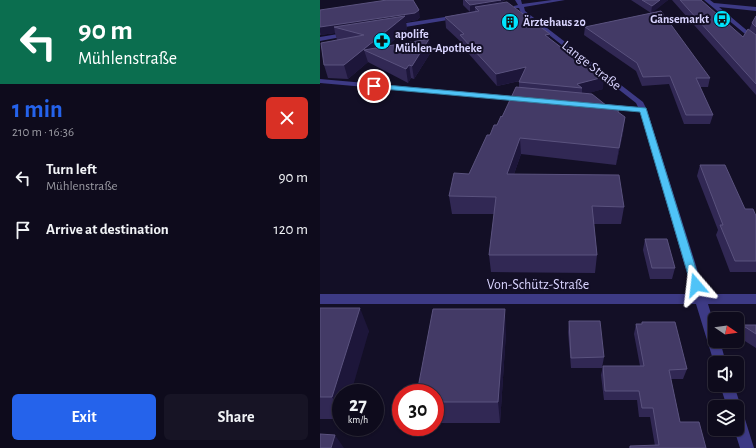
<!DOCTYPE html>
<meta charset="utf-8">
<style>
body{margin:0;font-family:"Alegreya Sans",sans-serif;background:#171425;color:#f1f3f6;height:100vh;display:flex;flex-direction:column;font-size:15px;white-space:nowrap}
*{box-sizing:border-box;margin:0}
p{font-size:13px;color:#9b9ba3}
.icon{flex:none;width:22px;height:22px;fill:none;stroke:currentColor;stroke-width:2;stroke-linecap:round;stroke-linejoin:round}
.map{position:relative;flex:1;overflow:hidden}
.panel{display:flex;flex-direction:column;background:#0e0b1c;width:320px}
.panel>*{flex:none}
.banner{background:#0b6e4f;color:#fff;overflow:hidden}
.needle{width:26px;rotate:103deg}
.controls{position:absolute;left:388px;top:312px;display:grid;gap:8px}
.controls a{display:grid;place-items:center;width:36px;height:36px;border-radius:6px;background:#0e0b1c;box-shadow:0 1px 3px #0004,0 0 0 1px #2e2b3b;font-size:20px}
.speed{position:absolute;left:12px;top:384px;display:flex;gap:8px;font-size:20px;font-weight:700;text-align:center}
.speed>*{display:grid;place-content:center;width:52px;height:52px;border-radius:50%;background:#0e0b1c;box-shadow:0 1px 3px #0004,0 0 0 1px #2e2b3b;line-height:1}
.speed small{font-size:10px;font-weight:400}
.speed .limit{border:6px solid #d22;background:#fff;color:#111}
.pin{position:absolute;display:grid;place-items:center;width:34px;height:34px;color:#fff;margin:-17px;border:2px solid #fff;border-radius:50%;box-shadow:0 1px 4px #0007}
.me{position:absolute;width:44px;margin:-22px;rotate:343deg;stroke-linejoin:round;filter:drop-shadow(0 0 3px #0008)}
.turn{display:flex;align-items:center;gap:14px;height:84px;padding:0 12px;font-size:18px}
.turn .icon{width:52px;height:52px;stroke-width:2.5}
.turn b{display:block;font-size:28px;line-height:34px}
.round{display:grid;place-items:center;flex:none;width:42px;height:42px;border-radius:6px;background:#171425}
.summary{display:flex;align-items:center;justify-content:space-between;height:68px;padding:0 12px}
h1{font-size:24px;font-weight:700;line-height:30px;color:#2563eb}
.action{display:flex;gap:8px;margin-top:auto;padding:8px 12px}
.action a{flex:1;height:46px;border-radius:6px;background:#2563eb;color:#fff;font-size:16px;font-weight:700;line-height:46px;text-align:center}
.action a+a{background:#171425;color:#f1f3f6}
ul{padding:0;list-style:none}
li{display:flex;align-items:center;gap:12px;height:52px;padding:0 12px}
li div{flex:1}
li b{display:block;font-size:15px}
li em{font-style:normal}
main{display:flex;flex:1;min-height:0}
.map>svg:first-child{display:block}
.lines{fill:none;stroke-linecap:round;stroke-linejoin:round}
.minor{fill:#3d3a85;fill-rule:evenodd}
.wall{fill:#312854}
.shaded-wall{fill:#1d163a}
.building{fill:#433a66;stroke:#5a527e}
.route{fill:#4fc3f7;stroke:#337fa1}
.labels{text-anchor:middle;stroke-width:4;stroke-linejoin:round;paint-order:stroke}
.far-poi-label{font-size:12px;font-weight:bold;fill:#d9d4ff;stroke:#130f26;text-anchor:start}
.street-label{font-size:14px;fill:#d9d4ff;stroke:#130f26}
</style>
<main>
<section class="panel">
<div class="banner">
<div class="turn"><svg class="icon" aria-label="left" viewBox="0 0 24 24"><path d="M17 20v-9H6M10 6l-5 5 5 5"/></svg><div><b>90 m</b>Mühlenstraße</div></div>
</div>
<div class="summary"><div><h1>1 min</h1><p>210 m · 16:36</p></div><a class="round" style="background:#d93025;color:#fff"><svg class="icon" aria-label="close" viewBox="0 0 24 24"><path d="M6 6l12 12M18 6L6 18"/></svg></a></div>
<ul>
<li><svg class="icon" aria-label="left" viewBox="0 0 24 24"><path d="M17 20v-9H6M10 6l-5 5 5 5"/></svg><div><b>Turn left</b><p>Mühlenstraße</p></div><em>90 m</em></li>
<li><svg class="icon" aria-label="arrive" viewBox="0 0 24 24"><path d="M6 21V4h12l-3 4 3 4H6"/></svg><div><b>Arrive at destination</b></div><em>120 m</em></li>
</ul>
<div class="action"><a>Exit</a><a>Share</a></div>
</section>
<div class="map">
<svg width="436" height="448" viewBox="0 0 436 448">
<rect width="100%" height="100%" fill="#130f26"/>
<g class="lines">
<!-- minor -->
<path class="minor" d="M 195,0 L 201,0 L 202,4 L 232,0 L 245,0 L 204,7 L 205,11 L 323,102 L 327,110 L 385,294 L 436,294 L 436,304 L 388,304 L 395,327 L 395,341 L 400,341 L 406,363 L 395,363 L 395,366 L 376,304 L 0,304 L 0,294 L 373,294 L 320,112 L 285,108 L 281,106 L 285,104 L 318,107 L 316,103 L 201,13 L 199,8 L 194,8 L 194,6 L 198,5 Z
M 384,0 L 390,0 L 394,3 L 436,7 L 436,11 L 399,7 L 436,38 L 436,43 Z
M 138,15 L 141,17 L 140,18 L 73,29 L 70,27 L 73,25 Z
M 30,32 L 32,33 L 32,35 L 0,41 L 0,37 Z
M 0,79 L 203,97 L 207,99 L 203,101 L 0,83 Z
M 400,385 L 414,385 L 421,407 L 420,410 L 422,411 L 424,416 L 434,448 L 420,448 L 414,429 L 417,429 L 417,407 L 407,407 Z"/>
</g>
<!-- wall -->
<path class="wall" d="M 143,0 L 185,0 L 182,2 L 230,39 L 283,89 L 268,93 L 305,117 L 303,133 L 296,165 L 201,154 L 194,174 L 304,207 L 301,224 L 274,224 L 277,255 L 275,273 L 171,272 L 169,255 L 174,214 L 132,214 L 129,196 L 149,174 L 170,135 L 177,125 L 199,87 L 199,82 L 200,81 L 177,86 L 142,46 L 141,42 L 126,28 L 125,17 L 155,11 L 150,12 L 143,5 Z
M 311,0 L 348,0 L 331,13 L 390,78 L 388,87 L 380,87 L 393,115 L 390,124 L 364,124 L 349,84 L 322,86 L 316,71 L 264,35 L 265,27 L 331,13 Z
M 352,0 L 381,0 L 423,37 L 429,30 L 432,23 L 436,16 L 436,95 Z
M 0,10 L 100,17 L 97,20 L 86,22 L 87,29 L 67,46 L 111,52 L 94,79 L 91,78 L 88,83 L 48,62 L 28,79 L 8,78 L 4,65 L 17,40 L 15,33 L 0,35 Z
M 380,165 L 425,209 L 436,216 L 436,272 L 410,272 L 396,235 L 398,230 L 377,176 Z
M 325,239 L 355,268 L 352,279 L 330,279 L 323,250 Z
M 0,308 L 49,331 L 21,393 L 21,419 L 0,419 Z
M 249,321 L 284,357 L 282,368 L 251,368 L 248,332 Z
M 322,322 L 367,369 L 363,379 L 351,379 L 360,422 L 386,448 L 309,448 L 310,446 L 335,446 L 330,417 L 319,417 L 317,400 L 284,400 L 281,375 L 283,366 L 320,366 L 314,334 L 316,324 L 322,324 Z
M 422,325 L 436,325 L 436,348 L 417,336 L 417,334 Z
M 186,332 L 180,423 L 115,423 L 115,393 Z"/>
<!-- shaded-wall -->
<path class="shaded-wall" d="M 180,0 L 185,0 L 184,0 L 181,4 L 155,7 L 155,11 L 150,12 L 150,5 Z
M 340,0 L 348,0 L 331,14 L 332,6 Z
M 99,10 L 100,17 L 97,20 L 86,22 L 87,29 L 56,55 L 44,50 L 48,62 L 28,79 L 24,65 L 76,24 L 14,27 L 15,33 L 1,35 L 0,32 L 0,27 Z
M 230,34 L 229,46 L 225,35 Z
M 109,39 L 111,52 L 94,79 L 92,66 Z
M 89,65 L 91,78 L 88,83 L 86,69 Z
M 206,67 L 207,79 L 177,86 L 176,74 Z
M 284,77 L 283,89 L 262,95 L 262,88 L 257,84 Z
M 305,117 L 303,133 L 296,165 L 299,148 Z
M 200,138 L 201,154 L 188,191 L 187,174 Z
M 40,308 L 49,331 L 31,393 L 21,393 L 21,414 L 12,397 Z
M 185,309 L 186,332 L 180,423 L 178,402 Z
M 15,435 L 24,448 L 11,448 Z"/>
<!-- building -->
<path class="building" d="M 67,0 L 93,0 L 99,10 L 95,13 L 0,27 L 0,10 Z
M 145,0 L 181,0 L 150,5 Z
M 322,0 L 340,0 L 332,6 Z
M 360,0 L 381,0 L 423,37 L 428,29 L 436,35 L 436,84 Z
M 187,2 L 230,34 L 225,35 L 260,62 L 264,61 L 284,77 L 257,84 L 262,88 L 199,82 L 206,67 L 176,74 L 140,35 L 144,34 L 125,17 L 159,11 L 155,7 Z
M 341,11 L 390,78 L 376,78 L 393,115 L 366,115 L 350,76 L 323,77 L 317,63 L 265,27 Z
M 85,16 L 24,65 L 4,65 L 1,43 L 44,35 L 14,27 Z
M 436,16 L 436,27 L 432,23 Z
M 109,39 L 92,66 L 89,65 L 86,69 L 44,50 Z
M 196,87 L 272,94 L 287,106 L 299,107 L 298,112 L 305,117 L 299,148 L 200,138 L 187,174 L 299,175 L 304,207 L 272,206 L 277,255 L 169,255 L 176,197 L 129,196 L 134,173 L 149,174 L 167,135 L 170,135 L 174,125 L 177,125 L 181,116 L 182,117 Z
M 380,165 L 405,165 L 425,209 L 433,209 L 436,216 L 436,261 L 415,261 L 400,225 L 403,225 Z
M 325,239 L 347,239 L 355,268 L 332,268 Z
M 0,308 L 40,308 L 12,397 L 0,397 Z
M 113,309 L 185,309 L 178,402 L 115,402 L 115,393 L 97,393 Z
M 249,321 L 280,321 L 284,357 L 251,358 Z
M 322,322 L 355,322 L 367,369 L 349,370 L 360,422 L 379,422 L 386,448 L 310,448 L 310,446 L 339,445 L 333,408 L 322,408 L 319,391 L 285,391 L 283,366 L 324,366 L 316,324 L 322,324 Z
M 422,325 L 436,325 L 436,334 Z
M 0,434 L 15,435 L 11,448 L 0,448 Z"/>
<!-- route -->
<path class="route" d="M 54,84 L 326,108 L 381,285 L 380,287 L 372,287 L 371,285 L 320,112 L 52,88 L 52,85 Z"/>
<!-- icons -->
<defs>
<symbol id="bus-disc" viewBox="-11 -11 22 22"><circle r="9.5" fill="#00e5ff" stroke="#130f26"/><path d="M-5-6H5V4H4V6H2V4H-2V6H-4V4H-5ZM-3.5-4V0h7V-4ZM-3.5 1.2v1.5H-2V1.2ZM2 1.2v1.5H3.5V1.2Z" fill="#111"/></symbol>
<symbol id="building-disc" viewBox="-11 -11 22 22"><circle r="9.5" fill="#00e5ff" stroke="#130f26"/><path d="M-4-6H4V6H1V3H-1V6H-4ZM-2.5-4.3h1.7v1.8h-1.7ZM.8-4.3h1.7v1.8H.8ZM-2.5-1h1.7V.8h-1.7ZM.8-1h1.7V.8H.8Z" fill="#111"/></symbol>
<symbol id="pharmacy-disc" viewBox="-11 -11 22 22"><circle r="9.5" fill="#00e5ff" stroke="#130f26"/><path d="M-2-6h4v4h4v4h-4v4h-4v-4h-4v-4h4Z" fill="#111"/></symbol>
</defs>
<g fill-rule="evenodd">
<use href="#bus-disc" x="392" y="9" width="20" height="20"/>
<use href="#building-disc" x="180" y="12" width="20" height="20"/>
<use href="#pharmacy-disc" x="52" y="31" width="20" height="20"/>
</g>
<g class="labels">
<!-- far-poi labels -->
<g class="far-poi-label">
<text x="389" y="23" text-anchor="end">Gänsemarkt</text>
<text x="203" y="26">Ärztehaus 20</text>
<text x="75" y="38">apolife<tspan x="75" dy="14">Mühlen-Apotheke</tspan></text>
</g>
<!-- street labels -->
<g class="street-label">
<text transform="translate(272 65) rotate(38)" y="5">Lange Straße</text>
<text x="218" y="289">Von-Schütz-Straße</text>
</g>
</g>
</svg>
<div class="controls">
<a><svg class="needle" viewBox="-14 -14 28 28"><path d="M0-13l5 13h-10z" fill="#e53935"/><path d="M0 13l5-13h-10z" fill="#9b9ba3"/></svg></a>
<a><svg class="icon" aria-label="sound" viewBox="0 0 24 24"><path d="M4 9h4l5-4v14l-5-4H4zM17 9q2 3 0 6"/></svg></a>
<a><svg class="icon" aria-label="layers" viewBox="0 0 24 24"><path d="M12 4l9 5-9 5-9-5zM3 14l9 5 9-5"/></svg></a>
</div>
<div class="speed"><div>27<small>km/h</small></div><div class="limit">30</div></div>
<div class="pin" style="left:54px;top:86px;background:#d93025"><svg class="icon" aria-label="arrive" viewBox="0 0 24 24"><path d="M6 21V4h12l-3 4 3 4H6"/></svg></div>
<svg class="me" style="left:376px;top:285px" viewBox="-20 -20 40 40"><path d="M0-17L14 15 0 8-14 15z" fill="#4fc3f7" stroke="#fff" stroke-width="4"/></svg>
</div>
</main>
